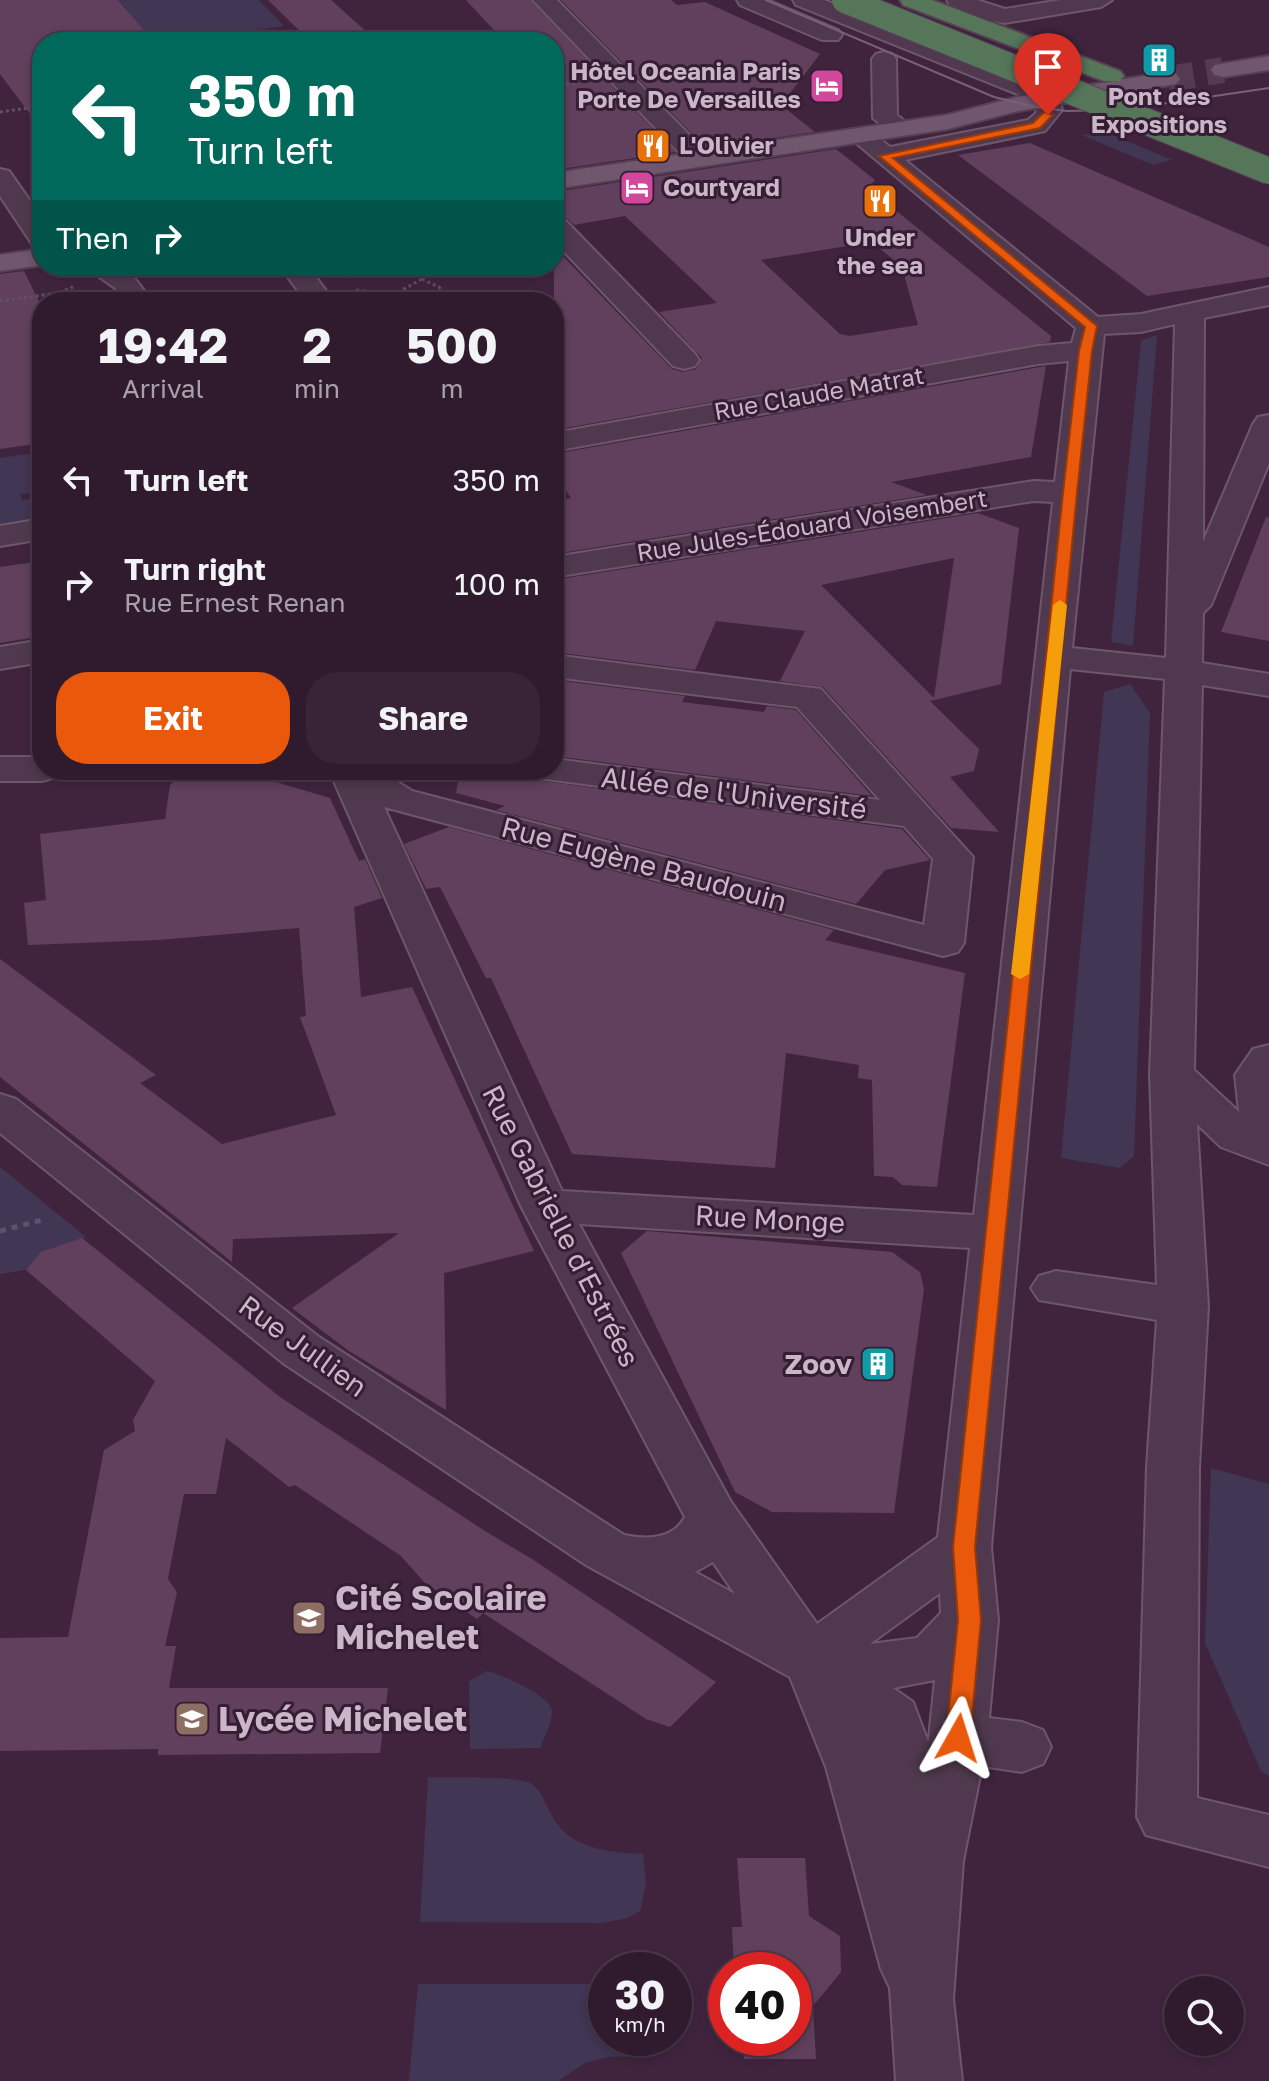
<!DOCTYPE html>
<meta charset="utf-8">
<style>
body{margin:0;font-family:"Golos Text",sans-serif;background:#382436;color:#f1f3f6;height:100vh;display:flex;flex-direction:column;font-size:30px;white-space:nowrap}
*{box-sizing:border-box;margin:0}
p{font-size:26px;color:#a8a1aa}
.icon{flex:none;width:44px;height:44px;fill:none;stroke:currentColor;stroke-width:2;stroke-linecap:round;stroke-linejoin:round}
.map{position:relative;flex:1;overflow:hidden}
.drawer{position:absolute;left:32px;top:292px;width:532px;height:488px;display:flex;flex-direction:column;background:#301b2e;border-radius:32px;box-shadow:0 4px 12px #0003,0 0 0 2px #4b394a}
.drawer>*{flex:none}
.banner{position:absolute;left:32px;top:32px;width:532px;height:244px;border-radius:32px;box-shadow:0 4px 12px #0003,0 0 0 2px #4b394a;background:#00695c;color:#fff;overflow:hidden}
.fabs{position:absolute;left:1164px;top:1976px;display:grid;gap:16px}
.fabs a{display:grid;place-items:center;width:80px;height:80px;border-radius:50%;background:#301b2e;box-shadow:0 4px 12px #0003,0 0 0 2px #4b394a;font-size:40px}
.speed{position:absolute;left:588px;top:1952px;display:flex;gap:16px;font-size:40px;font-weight:700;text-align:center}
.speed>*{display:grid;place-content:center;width:104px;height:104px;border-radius:50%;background:#301b2e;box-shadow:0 4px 12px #0003,0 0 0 2px #4b394a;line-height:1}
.speed small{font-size:20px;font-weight:400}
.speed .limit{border:12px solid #d22;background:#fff;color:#111}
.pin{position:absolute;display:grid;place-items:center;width:68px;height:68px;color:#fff;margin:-82px -34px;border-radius:50% 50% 50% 0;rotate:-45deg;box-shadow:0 0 8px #0007}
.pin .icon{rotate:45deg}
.me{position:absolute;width:88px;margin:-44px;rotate:6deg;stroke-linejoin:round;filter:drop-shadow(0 0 6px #0008)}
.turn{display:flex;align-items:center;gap:28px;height:168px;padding:0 24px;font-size:36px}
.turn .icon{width:104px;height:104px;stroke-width:2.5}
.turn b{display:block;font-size:56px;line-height:68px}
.then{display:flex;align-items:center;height:76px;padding:0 24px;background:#0003;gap:16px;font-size:30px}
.eta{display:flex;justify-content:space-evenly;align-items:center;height:136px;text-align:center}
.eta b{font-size:48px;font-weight:700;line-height:56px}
.action{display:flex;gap:16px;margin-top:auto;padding:16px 24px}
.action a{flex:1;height:92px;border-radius:32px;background:#ea580c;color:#fff;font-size:32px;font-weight:700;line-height:92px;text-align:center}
.action a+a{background:#382436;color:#f1f3f6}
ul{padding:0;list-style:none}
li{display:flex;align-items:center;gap:24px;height:104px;padding:0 24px}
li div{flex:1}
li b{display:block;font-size:30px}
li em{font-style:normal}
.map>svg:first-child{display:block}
.green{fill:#413653}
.building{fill:#61405d;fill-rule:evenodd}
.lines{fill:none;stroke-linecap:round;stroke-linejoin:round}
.major-tunnel{stroke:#553a53;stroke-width:26;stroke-dasharray:26 13;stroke-linecap:butt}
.minor-casing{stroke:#6e566b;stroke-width:4}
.major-casing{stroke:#563f54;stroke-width:4}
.highway-casing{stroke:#584055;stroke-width:4}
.path-far1{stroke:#605069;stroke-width:3;stroke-dasharray:3 3;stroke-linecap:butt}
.path{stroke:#605069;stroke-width:5;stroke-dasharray:6 6;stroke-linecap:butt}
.minor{fill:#50394e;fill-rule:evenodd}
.major{fill:#70576e;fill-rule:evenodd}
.highway{fill:#557659;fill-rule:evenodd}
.tram{stroke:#7a5f77;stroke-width:2}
.highway-bridge-casing{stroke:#584055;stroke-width:28;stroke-linecap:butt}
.highway-bridge{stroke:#557659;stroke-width:26}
.route{fill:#ea580c;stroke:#983908;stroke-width:2}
.slow{fill:#f59e0b}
.labels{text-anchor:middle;stroke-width:6;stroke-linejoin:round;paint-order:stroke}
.far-poi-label{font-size:24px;font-weight:bold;fill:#cbb5c8;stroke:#351d33}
.far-street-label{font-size:24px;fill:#cbb5c8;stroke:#351d33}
.street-label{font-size:28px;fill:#cbb5c8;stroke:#351d33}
.poi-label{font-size:28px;font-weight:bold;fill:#cbb5c8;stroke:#351d33;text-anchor:end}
.near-poi-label{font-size:34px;font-weight:bold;fill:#cbb5c8;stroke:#351d33;text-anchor:start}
</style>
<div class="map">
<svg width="1269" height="2081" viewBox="0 0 1269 2081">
<rect width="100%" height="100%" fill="#40243e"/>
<!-- green -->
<path class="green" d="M 118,0 L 259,0 L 284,26 L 177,42 L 42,42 L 42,60 L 0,14 L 128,11 Z
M 1105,132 L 1172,160 L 1153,165 L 1082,135 Z
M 1157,335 L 1133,646 L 1111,642 L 1141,341 Z
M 42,452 L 42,493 L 20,494 L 22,500 L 42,497 L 42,524 L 0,531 L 0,458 Z
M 1130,684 L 1150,713 L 1134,1156 L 1120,1168 L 1061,1158 L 1104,692 Z
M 0,1167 L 86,1237 L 30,1269 L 0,1274 Z
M 1211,1468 L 1269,1484 L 1269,1776 L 1261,1771 L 1205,1643 Z
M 487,1671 C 500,1674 552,1696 552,1711 C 552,1723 544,1738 540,1748 L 470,1749 L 469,1681 Z
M 428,1777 C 448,1778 519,1775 532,1784 C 542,1791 546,1806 552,1816 C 570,1850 610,1852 643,1854 L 646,1883 L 640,1911 L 627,1918 L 602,1923 L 420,1922 Z
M 418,1984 L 606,1984 L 606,2038 L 639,2038 L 639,2056 L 608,2057 L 585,2063 L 558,2081 L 409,2081 Z"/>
<!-- building -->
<path class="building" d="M 0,0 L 118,0 L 154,42 L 42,42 L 42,130 L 0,74 Z
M 268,0 L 331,0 L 378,42 L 311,42 Z
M 466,0 L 530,0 L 675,152 L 554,170 L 554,42 L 505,42 Z
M 561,0 L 671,0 L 677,5 L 705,2 L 820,54 L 781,105 L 815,132 L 706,148 Z
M 1030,143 L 1269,247 L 1269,277 L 1147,296 L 958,155 Z
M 836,149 L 875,180 L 868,188 L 1051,336 L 1050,342 L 554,430 L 554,247 L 672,369 L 683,372 L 696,369 L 702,358 L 659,312 L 717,303 L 625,216 L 574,225 L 565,216 L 554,214 L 554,192 ZM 872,242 L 902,267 L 918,325 L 850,336 L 840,334 L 761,260 Z
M 24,271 L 42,308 L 42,443 L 0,449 L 0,274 Z
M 1046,366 L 1031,457 L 891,482 L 927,495 L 554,554 L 554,502 L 571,498 L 554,473 L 554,454 Z
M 978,513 L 1019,528 L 1001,684 L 930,701 L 979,749 L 974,771 L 950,777 L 999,832 L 951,828 L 823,687 L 780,681 L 805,631 L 716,621 L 695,670 L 554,652 L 554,580 ZM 954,558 L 934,698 L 821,585 Z
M 1266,517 L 1269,518 L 1269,641 L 1221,632 Z
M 42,561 L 42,636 L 0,643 L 0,567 Z
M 554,680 L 685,696 L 682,702 L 764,712 L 767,706 L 796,710 L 872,796 L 554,756 Z
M 460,770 L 902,829 L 930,860 L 885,870 L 856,904 L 496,810 L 505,806 L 456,793 Z
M 266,779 L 330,798 L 359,861 L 365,859 L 382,898 L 354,907 L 361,997 L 412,987 L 534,1251 L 444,1273 L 446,1410 L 349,1351 L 292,1308 L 399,1233 L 233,1239 L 232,1262 L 0,1077 L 0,959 L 156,1075 L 140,1083 L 222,1144 L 336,1115 L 300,1017 L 306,1016 L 299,928 L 158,940 L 28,945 L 24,903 L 46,900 L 40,834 L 165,819 L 170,785 L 174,781 Z
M 449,827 L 834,930 L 825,940 L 965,973 L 937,1187 L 902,1185 L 893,1177 L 874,1176 L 872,1080 L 858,1078 L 859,1065 L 786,1053 L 775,1168 L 572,1154 L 491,978 L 486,978 L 440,887 L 426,889 L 404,844 Z
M 647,1231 L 892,1252 L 920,1272 L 924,1289 L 894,1513 L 772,1512 L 735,1492 L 621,1253 Z
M 82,1238 L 280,1397 L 485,1531 L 532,1559 L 716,1682 L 670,1727 L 646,1719 L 483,1613 L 477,1619 L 424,1582 L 401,1556 L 295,1485 L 289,1487 L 226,1438 L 216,1494 L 184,1494 L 168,1579 L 177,1592 L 165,1646 L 176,1646 L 169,1688 L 388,1688 L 380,1753 L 158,1755 L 158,1749 L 0,1751 L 0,1638 L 68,1637 L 104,1450 L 135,1431 L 133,1420 L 155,1381 L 26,1270 L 41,1252 Z
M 737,1858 L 805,1858 L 809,1916 L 840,1936 L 841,1972 L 813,2006 L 816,2059 L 744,2059 L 743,2038 L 794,2038 L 794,1970 L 734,1970 L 732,1927 L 742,1927 Z"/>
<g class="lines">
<!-- major-tunnel -->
<path class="major-tunnel" d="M 1168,79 L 1223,70"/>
<defs>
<path id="minor" d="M 533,0 L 557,0 L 708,154 L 712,159 L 708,164 L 690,164 Z
M 737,0 L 767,0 L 838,30 L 842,35 L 838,40 L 822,40 L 740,5 Z
M 793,0 L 824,0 L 1057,93 L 1062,110 L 1045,131 L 905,160 L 1098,317 L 1141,314 L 1269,287 L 1269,305 L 1204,318 L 1203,542 L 1253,424 L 1258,417 L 1269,415 L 1269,463 L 1211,605 L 1203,613 L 1202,663 L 1269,674 L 1269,696 L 1202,685 L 1194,1070 L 1239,1112 L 1235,1075 L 1253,1049 L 1269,1045 L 1269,1165 L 1221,1147 L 1197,1124 L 1208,1306 L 1199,1467 L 1197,1798 L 1269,1815 L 1269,1867 L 1146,1835 L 1137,1817 L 1147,1467 L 1157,1320 L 1039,1300 L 1031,1288 L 1039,1276 L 1056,1271 L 1157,1285 L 1150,1074 L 1165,679 L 1070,669 L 991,1547 L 998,1620 L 989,1718 L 1022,1722 L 1043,1730 L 1051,1747 L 1043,1764 L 1022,1772 L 982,1766 L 963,1861 L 953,1999 L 962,2081 L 896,2081 L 890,1988 L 881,1969 L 826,1767 L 790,1677 L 586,1565 L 283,1363 L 0,1133 L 0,1094 L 16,1099 L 319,1337 L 624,1535 C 648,1540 673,1539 685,1517 L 521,1206 L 329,770 L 379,770 L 412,791 L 924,925 L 933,859 L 904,826 L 538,778 L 533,770 L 554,770 L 554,759 L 880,800 L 797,707 L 554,677 L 554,655 L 821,689 L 973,857 L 964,943 L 958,952 L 943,956 L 384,807 L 562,1191 L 974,1215 L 1053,502 L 1034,501 L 554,577 L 554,557 L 1034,481 L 1055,482 L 1069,361 L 1038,364 L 554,451 L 554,433 L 1038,346 L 1072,343 L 1076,328 L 855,142 L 859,137 C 873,133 879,138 890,147 L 1028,120 L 1036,113 L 1037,102 L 796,5 ZM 1175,324 L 1166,658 L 1072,648 L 1104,334 L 1141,332 ZM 579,1224 L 970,1248 L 938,1537 L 817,1624 L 731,1502 ZM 713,1562 L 735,1594 L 695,1572 ZM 940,1593 L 941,1613 L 917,1638 L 870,1644 ZM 935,1680 L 929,1738 L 928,1742 L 913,1702 L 893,1688 Z
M 947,0 L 977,0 L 1005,9 L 1061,0 L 1112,0 L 1101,7 L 1005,23 L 986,20 L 950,5 Z
M 884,52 L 892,54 L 896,59 L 897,115 L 914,129 L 910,134 L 892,134 L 873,118 L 872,59 L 876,54 Z
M 0,169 L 9,171 L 42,218 L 42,246 L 32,244 L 0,196 Z
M 554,217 L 564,219 L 695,354 L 699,360 L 695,366 L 684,369 L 673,366 L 554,241 Z
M 84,266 C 123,266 131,268 151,302 L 123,302 L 115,288 Z
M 280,266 L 308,266 L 334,302 L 306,302 Z
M 42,519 L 42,539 L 0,546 L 0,526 Z
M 42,640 L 42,662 L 0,669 L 0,647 Z
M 0,757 L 42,757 L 42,770 L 60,770 L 56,777 L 42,781 L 0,781 Z"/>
<path id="major" d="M 1269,56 L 1269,70 L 1223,77 L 1215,75 L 1211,70 L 1215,65 Z
M 1168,72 L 1176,74 L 1180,79 L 1176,84 L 1018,111 L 948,129 L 554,189 L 554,173 L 947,115 L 1017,97 Z
M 42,249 L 42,265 L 0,271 L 0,255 Z"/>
<path id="highway" d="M 900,0 L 932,0 L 1120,71 L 1124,76 L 1120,81 L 1104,81 L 903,5 Z"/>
</defs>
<!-- minor casing -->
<use href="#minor" class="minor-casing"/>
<!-- major casing -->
<use href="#major" class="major-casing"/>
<!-- highway casing -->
<use href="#highway" class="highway-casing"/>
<!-- path-far1 -->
<path class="path-far1" d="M 554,86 L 577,83
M 0,112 L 42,106
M 345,277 L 410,266 L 422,279 L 393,295
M 422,279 L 439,287 L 450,302
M 356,290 L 393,295 L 399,302
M 0,301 L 58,293 L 73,287"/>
<!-- path -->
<path class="path" d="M 0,1231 L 42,1220"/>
<!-- minor -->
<use href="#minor" class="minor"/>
<!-- major -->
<use href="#major" class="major"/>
<!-- highway -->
<use href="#highway" class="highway"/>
<!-- tram -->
<path class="tram" d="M 766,0 L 994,97 L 1035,107 L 1067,111 L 1120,110 L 1269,88"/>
<defs>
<path id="highway-bridge" d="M 845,0 L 1269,171"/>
</defs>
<!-- highway-bridge casing -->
<use href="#highway-bridge" class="highway-bridge-casing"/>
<!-- highway-bridge -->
<use href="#highway-bridge" class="highway-bridge"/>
</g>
<!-- route -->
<path class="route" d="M 1044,112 L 1053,115 L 1040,128 L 893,158 L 1097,326 L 1092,351 L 1077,493 L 975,1547 L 981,1620 L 970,1738 L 967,1745 L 958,1748 L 949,1745 L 946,1738 L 958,1620 L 953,1547 L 1063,493 L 1079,351 L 1085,327 L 879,156 L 1033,123 Z"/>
<!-- slow -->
<path class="slow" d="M 1060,600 L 1067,605 L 1029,974 L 1020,979 L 1011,974 L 1053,605 Z"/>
<!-- icons -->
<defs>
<symbol id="building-square" viewBox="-11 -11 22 22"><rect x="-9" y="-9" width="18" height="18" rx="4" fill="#0f9aa8" stroke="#351d33"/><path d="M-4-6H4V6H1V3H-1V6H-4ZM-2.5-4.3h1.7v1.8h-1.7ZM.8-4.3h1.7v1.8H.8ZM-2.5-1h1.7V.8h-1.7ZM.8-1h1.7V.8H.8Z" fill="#fff"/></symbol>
<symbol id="hotel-square" viewBox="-11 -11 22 22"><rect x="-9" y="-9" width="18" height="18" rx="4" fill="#d1479c" stroke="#351d33"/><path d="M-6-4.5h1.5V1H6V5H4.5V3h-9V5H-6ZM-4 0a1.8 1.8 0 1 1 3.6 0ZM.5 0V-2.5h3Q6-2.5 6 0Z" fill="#fff"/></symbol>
<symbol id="restaurant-square" viewBox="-11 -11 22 22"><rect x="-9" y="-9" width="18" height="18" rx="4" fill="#e8710a" stroke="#351d33"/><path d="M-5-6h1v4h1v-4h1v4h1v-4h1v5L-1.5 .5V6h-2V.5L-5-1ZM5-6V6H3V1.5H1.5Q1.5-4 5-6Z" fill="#fff"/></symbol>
<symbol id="school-square" viewBox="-11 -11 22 22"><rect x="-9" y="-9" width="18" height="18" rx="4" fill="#8d6e63" stroke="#351d33"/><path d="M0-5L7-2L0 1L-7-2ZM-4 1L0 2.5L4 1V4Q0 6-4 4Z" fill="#fff"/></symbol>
</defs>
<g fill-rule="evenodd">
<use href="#building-square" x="1139" y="40" width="40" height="40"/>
<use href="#hotel-square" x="807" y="66" width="40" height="40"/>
<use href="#restaurant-square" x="633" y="126" width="40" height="40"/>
<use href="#hotel-square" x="617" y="168" width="40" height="40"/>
<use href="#restaurant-square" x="860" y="181" width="40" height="40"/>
<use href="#building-square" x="858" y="1344" width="40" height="40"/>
<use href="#school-square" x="289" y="1598" width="40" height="40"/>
<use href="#school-square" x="172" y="1699" width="40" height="40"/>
</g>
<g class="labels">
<!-- far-poi labels -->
<g class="far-poi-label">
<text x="801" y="80" text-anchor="end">Hôtel Oceania Paris<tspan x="801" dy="28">Porte De Versailles</tspan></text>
<text x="1159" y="105">Pont des<tspan x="1159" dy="28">Expositions</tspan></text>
<text x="679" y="154" text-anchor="start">L'Olivier</text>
<text x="663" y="196" text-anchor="start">Courtyard</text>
<text x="880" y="246">Under<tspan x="880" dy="28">the sea</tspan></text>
</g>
<!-- far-street labels -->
<g class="far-street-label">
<text transform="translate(819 394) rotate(-10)" y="8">Rue Claude Matrat</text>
<text transform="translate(812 526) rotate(-9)" y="8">Rue Jules-Édouard Voisembert</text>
</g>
<!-- street labels -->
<g class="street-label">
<text transform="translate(734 793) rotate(7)" y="10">Allée de l'Université</text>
<text transform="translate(644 864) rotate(15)" y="10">Rue Eugène Baudouin</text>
<text transform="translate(770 1219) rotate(3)" y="10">Rue Monge</text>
<text transform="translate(561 1226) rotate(63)" y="10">Rue Gabrielle d'Estrées</text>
<text transform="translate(303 1346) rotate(36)" y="10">Rue Jullien</text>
</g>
<!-- poi labels -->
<g class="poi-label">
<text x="852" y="1374">Zoov</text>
</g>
<!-- near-poi labels -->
<g class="near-poi-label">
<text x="335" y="1610">Cité Scolaire<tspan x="335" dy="39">Michelet</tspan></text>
<text x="218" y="1731">Lycée Michelet</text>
</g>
</g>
</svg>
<div class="fabs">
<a><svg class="icon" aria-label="search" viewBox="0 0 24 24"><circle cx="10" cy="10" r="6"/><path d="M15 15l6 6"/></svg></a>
</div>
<div class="speed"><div>30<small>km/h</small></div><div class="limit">40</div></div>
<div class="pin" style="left:1048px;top:115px;background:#d93025"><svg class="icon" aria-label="arrive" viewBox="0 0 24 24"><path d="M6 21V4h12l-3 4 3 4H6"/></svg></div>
<svg class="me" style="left:958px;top:1738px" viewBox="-20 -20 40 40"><path d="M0-17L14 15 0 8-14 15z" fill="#ea580c" stroke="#fff" stroke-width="4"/></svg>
<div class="banner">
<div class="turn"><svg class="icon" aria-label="left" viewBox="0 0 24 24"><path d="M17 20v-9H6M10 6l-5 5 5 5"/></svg><div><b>350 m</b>Turn left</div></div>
<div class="then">Then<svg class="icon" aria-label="right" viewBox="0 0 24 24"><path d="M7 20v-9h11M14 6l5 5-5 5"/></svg></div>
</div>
<section class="drawer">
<div class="eta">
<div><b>19:42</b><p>Arrival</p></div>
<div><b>2</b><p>min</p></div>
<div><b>500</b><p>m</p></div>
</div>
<ul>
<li><svg class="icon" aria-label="left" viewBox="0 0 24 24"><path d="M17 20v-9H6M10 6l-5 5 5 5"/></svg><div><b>Turn left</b></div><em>350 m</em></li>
<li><svg class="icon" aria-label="right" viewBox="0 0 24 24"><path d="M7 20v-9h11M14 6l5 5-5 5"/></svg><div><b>Turn right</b><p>Rue Ernest Renan</p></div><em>100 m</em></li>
</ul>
<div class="action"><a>Exit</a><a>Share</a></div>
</section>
</div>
